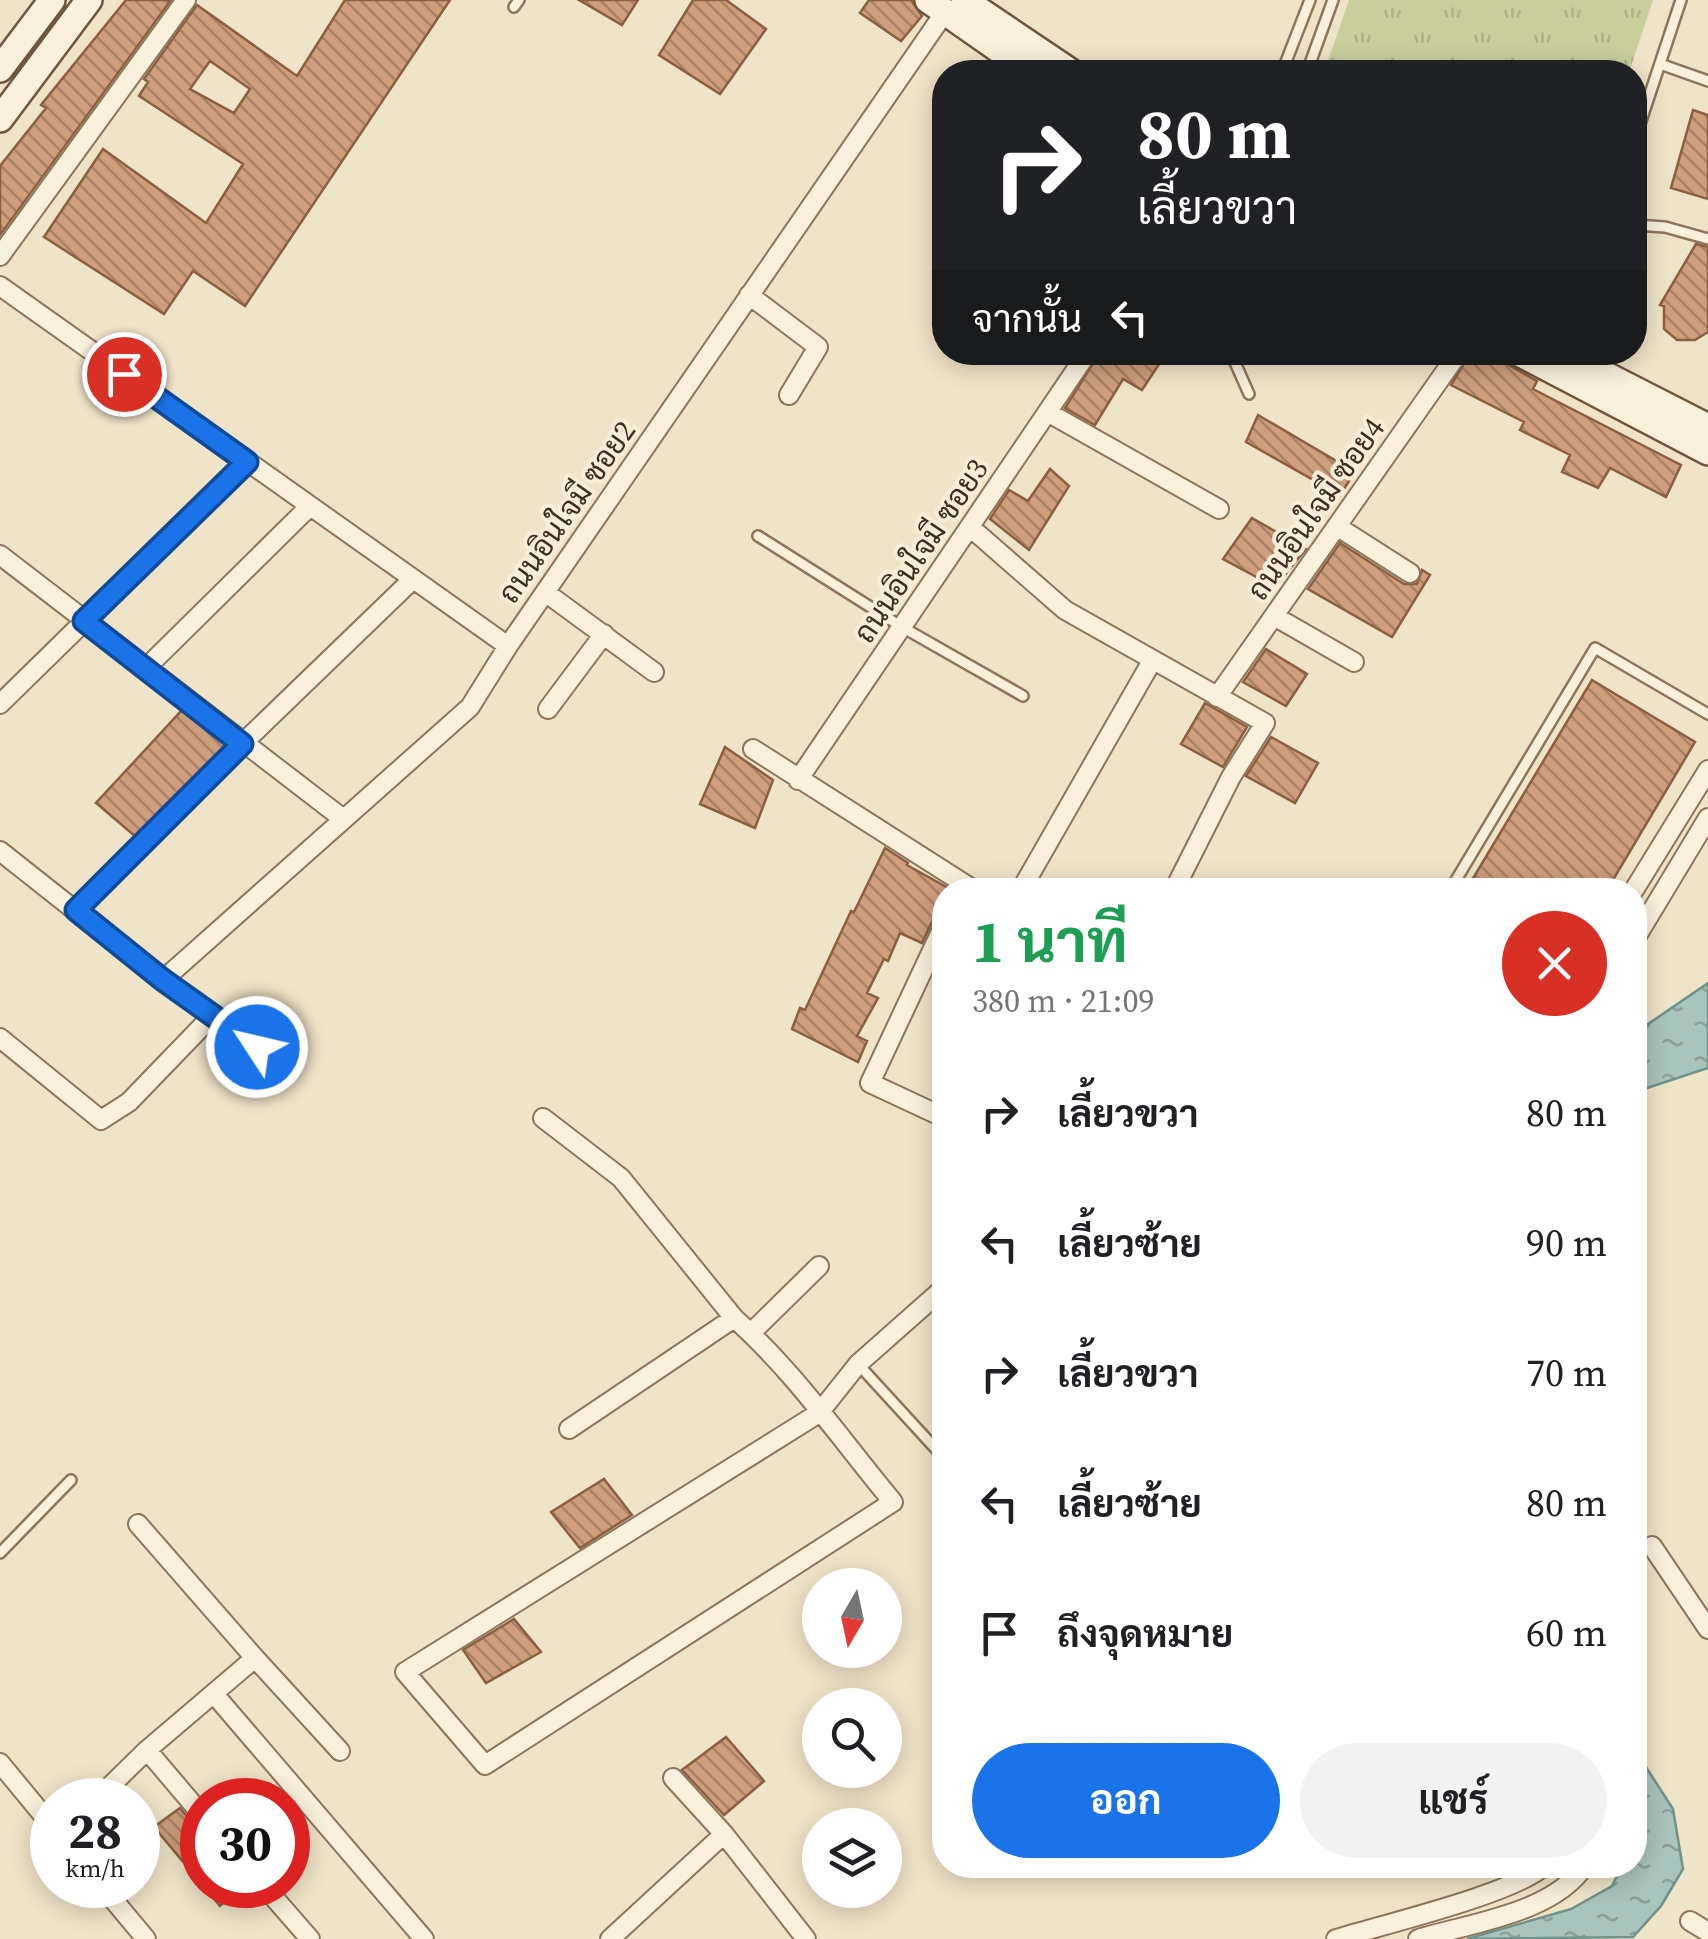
<!DOCTYPE html>
<html lang="th">
<meta charset="utf-8">
<style>
body{margin:0;font-family:"Source Serif 4",Sarabun,serif;background:#f2f2f2;color:#202124;height:100vh;display:flex;flex-direction:column;font-size:38px;white-space:nowrap}
*{box-sizing:border-box;margin:0}
p{font-size:32px;color:#757577}
.icon{flex:none;width:55px;height:55px;fill:none;stroke:currentColor;stroke-width:2;stroke-linecap:round;stroke-linejoin:round}
.map{position:relative;flex:1;overflow:hidden}
.sheet{position:absolute;left:932px;top:878px;width:715px;height:1000px;display:flex;flex-direction:column;background:#fff;border-radius:40px;box-shadow:0 5px 25px #0003}
.sheet>*{flex:none}
.hud{position:absolute;left:932px;top:60px;width:715px;height:305px;border-radius:40px;box-shadow:0 5px 25px #0003;background:#202124;color:#fff;overflow:hidden}
.needle{width:65px;rotate:189deg}
.tools{position:absolute;left:802px;top:1568px;display:grid;gap:20px}
.tools a{display:grid;place-items:center;width:100px;height:100px;border-radius:50%;background:#fff;box-shadow:0 5px 25px #0003;font-size:50px}
.speed{position:absolute;left:30px;top:1778px;display:flex;gap:20px;font-size:50px;font-weight:700;text-align:center}
.speed>*{display:grid;place-content:center;width:130px;height:130px;border-radius:50%;background:#fff;box-shadow:0 5px 25px #0003;line-height:1}
.speed small{font-size:25px;font-weight:400}
.speed .limit{border:15px solid #d22;background:#fff;color:#111}
.pin{position:absolute;display:grid;place-items:center;width:85px;height:85px;color:#fff;margin:-42px;border:5px solid #fff;border-radius:50%;box-shadow:0 2px 10px #0007}
.me{position:absolute;width:110px;margin:-55px;rotate:305deg;stroke-linejoin:round;filter:drop-shadow(0 0 8px #0008)}
.turn{display:flex;align-items:center;gap:35px;height:210px;padding:0 40px;font-size:45px}
.turn .icon{width:130px;height:130px;stroke-width:2.5}
.turn b{display:block;font-size:70px;line-height:85px}
.then{display:flex;align-items:center;height:95px;padding:0 40px;background:#0003;gap:20px;font-size:38px}
.round{display:grid;place-items:center;flex:none;width:105px;height:105px;border-radius:52px;background:#f2f2f2}
.headline{display:flex;align-items:center;justify-content:space-between;height:170px;padding:0 40px}
h1{font-size:60px;font-weight:700;line-height:75px;color:#1e9e55}
.cta{display:flex;gap:20px;margin-top:auto;padding:20px 40px}
.cta a{flex:1;height:115px;border-radius:60px;background:#1a73e8;color:#fff;font-size:40px;font-weight:700;line-height:115px;text-align:center}
.cta a+a{background:#f2f2f2;color:#202124}
ul{padding:0;list-style:none}
li{display:flex;align-items:center;gap:30px;height:130px;padding:0 40px}
li div{flex:1}
li b{display:block;font-size:38px}
li em{font-style:normal}
.map>svg:first-child{display:block}
.park{fill:url(#park-tufts)}
.water{fill:url(#water-ripples);stroke:#6f938a;stroke-width:2.5}
.building{fill:url(#building-back-hatch);stroke:#8d5f41;stroke-width:2.5;fill-rule:evenodd}
.lines{fill:none;stroke-linecap:round;stroke-linejoin:round}
.service-casing{stroke:#8d765c;stroke-width:14}
.minor-casing{stroke:#8d765c;stroke-width:22}
.secondary-casing{stroke:#6f573f;stroke-width:30}
.service{stroke:#faf1dc;stroke-width:9}
.minor{stroke:#faf1dc;stroke-width:18}
.secondary{stroke:#faf1dc;stroke-width:25}
.route-casing{stroke:#114b97;stroke-width:25}
.route{stroke:#1a73e8;stroke-width:18}
.labels{text-anchor:middle;stroke-width:8;stroke-linejoin:round;paint-order:stroke}
.street-label{font-size:30px;fill:#3d2e20;stroke:#f7eed8}
</style>
<div class="map">
<svg width="1708" height="1939" viewBox="0 0 1708 1939">
<defs>
<pattern id="park-tufts" width="24" height="20" patternUnits="userSpaceOnUse" patternTransform="scale(2.5)"><rect width="24" height="20" fill="#c9cf9b"/><path d="M3 7l-1-3M5 7V3M7 7l1-3M15 17l-1-3M17 17v-4M19 17l1-3" fill="none" stroke="#aeb285"/></pattern>
<pattern id="water-ripples" width="26" height="14" patternUnits="userSpaceOnUse" patternTransform="scale(2.5)"><rect width="26" height="14" fill="#a9c4bc"/><path d="M2 4q2-2 4 0t4 0M15 11q2-2 4 0t4 0" fill="none" stroke="#8ba098"/></pattern>
<pattern id="building-back-hatch" width="6" height="6" patternUnits="userSpaceOnUse" patternTransform="scale(2.5)"><rect width="6" height="6" fill="#cf9f7d"/><path d="M-1 5l2 2M0 0l6 6M5-1l2 2" fill="none" stroke="#a98266"/></pattern>
</defs>
<rect width="100%" height="100%" fill="#f0e4c8"/>
<!-- park -->
<path class="park" d="M 1349,0 L 1653,0 L 1629,72 L 1324,72 Z"/>
<!-- water -->
<path class="water" d="M 1708,983 L 1708,1068 L 1635,1092 L 1635,1033 Z
M 1635,1750 L 1673,1809 L 1683,1869 L 1661,1906 L 1633,1937 L 1467,1939 L 1571,1909 L 1612,1886 L 1622,1865 L 1635,1865 Z"/>
<!-- building -->
<path class="building" d="M 126,0 L 171,0 L 0,235 L 0,166 L 46,108 L 41,105 Z
M 345,0 L 450,0 L 245,306 L 193,271 L 164,314 L 44,237 L 103,149 L 206,223 L 243,164 L 139,96 L 148,82 L 144,79 L 197,5 L 297,76 ZM 210,61 L 250,89 L 234,113 L 190,89 Z
M 579,0 L 638,0 L 622,25 Z
M 693,0 L 726,0 L 766,29 L 720,94 L 659,55 Z
M 869,0 L 911,0 L 922,16 L 901,41 L 860,13 Z
M 1693,110 L 1708,115 L 1708,199 L 1671,188 Z
M 1696,244 L 1708,247 L 1708,332 L 1695,340 L 1677,340 L 1664,329 L 1664,306 L 1660,305 Z
M 1100,352 L 1167,352 L 1142,390 L 1123,379 L 1095,425 L 1065,408 Z
M 1471,352 L 1486,352 L 1537,381 L 1533,389 L 1681,465 L 1666,497 L 1610,468 L 1598,488 L 1562,472 L 1570,455 L 1520,430 L 1524,422 L 1451,385 Z
M 1258,415 L 1355,472 L 1340,495 L 1246,442 Z
M 1050,469 L 1069,486 L 1029,550 L 990,519 L 1009,490 L 1028,501 Z
M 1252,518 L 1306,549 L 1275,587 L 1223,559 Z
M 1340,543 L 1404,584 L 1417,584 L 1422,570 L 1430,575 L 1392,637 L 1308,589 Z
M 1266,649 L 1307,674 L 1286,706 L 1243,682 Z
M 1592,680 L 1695,742 L 1607,890 L 1466,890 Z
M 1205,703 L 1247,727 L 1223,767 L 1181,744 Z
M 182,710 L 226,745 L 136,837 L 96,803 Z
M 1271,737 L 1318,763 L 1295,803 L 1246,776 Z
M 725,747 L 773,780 L 755,828 L 700,804 Z
M 885,848 L 908,863 L 907,865 L 948,888 L 922,943 L 900,933 L 888,961 L 884,959 L 867,993 L 878,998 L 857,1036 L 867,1041 L 858,1062 L 792,1029 L 800,1008 L 805,1010 L 851,911 L 854,912 Z
M 604,1479 L 632,1515 L 580,1548 L 551,1512 Z
M 514,1619 L 541,1652 L 486,1683 L 463,1650 Z
M 726,1737 L 764,1781 L 724,1815 L 682,1770 Z
M 180,1808 L 193,1824 L 202,1827 L 202,1885 L 242,1885 L 220,1906 L 154,1827 Z"/>
<g class="lines">
<defs>
<path id="service" d="M 514,7 L 519,0
M 1660,64 L 1708,81
M 1282,72 L 1310,0
M 1307,72 L 1333,0
M 1635,139 L 1681,0
M 1635,225 L 1665,227 L 1708,239
M 1224,352 L 1233,358 L 1249,394
M 758,536 L 902,627 L 1023,696
M 1450,890 L 1595,648 L 1708,714
M 75,910 L 243,743
M 858,1364 L 945,1459
M 0,1553 L 71,1480"/>
<path id="minor" d="M 0,256 L 186,0
M 0,286 L 508,646
M 749,295 L 818,347 L 789,395
M 1049,413 L 1219,509
M 970,527 L 1065,610 L 1265,723 L 1231,777 L 1174,890
M 1338,527 L 1410,573
M 0,555 L 342,818
M 545,592 L 654,672
M 1274,616 L 1354,662
M 145,669 L 310,506
M 1217,697 L 1459,352
M 0,704 L 247,462
M 548,709 L 604,634
M 243,743 L 412,580
M 753,749 L 974,890
M 798,780 L 1088,352
M 0,851 L 163,980 L 257,1047
M 1021,890 L 1152,661
M 1634,890 L 1708,770
M 945,923 L 870,1083 L 945,1118
M 1635,939 L 1708,818
M 163,980 L 470,707 L 508,646 L 945,12
M 0,1038 L 101,1120 L 129,1102 L 212,1016
M 543,1118 L 621,1178 L 734,1318 C 794,1371 842,1441 893,1502 L 485,1765 L 405,1672 L 819,1413 L 858,1364 L 945,1287
M 751,1333 L 819,1266
M 569,1429 L 734,1318
M 1652,1546 L 1708,1629
M 255,1658 L 340,1751
M 214,1694 L 424,1939
M 147,1750 L 202,1815
M 0,1763 L 52,1826
M 673,1778 L 724,1834 L 806,1939
M 96,1800 L 147,1750 L 255,1658 L 138,1524
M 101,1885 L 146,1939
M 263,1885 L 310,1939
M 1690,1921 L 1708,1932
M 610,1939 L 724,1834
M 1336,1939 C 1381,1925 1517,1893 1545,1865
M 1418,1939 C 1471,1923 1554,1913 1585,1865"/>
<path id="secondary" d="M 928,0 L 1031,72
M 964,0 L 1071,72
M 0,69 L 52,0
M 0,119 L 89,0
M 1517,352 L 1708,452
M 1561,352 L 1708,427"/>
</defs>
<!-- service casing -->
<use href="#service" class="service-casing"/>
<!-- minor casing -->
<use href="#minor" class="minor-casing"/>
<!-- secondary casing -->
<use href="#secondary" class="secondary-casing"/>
<!-- service -->
<use href="#service" class="service"/>
<!-- minor -->
<use href="#minor" class="minor"/>
<!-- secondary -->
<use href="#secondary" class="secondary"/>
</g>
<g class="lines">
<defs>
<path id="route" d="M 124,374 L 247,462 L 84,621 L 242,744 L 76,910 L 163,980 L 257,1047"/>
</defs>
<!-- route casing -->
<use href="#route" class="route-casing"/>
<!-- route -->
<use href="#route" class="route"/>
</g>
<g class="labels">
<!-- street labels -->
<g class="street-label">
<text transform="translate(1316 509) rotate(-55)" y="10">ถนนอินใจมี ซอย4</text>
<text transform="translate(567 512) rotate(-55)" y="10">ถนนอินใจมี ซอย2</text>
<text transform="translate(921 551) rotate(-56)" y="10">ถนนอินใจมี ซอย3</text>
</g>
</g>
</svg>
<div class="tools">
<a><svg class="needle" viewBox="-14 -14 28 28"><path d="M0-13l5 13h-10z" fill="#e53935"/><path d="M0 13l5-13h-10z" fill="#757577"/></svg></a>
<a><svg class="icon" aria-label="search" viewBox="0 0 24 24"><circle cx="10" cy="10" r="6"/><path d="M15 15l6 6"/></svg></a>
<a><svg class="icon" aria-label="layers" viewBox="0 0 24 24"><path d="M12 4l9 5-9 5-9-5zM3 14l9 5 9-5"/></svg></a>
</div>
<div class="speed"><div>28<small>km/h</small></div><div class="limit">30</div></div>
<div class="pin" style="left:124px;top:374px;background:#d93025"><svg class="icon" aria-label="arrive" viewBox="0 0 24 24"><path d="M6 21V4h12l-3 4 3 4H6"/></svg></div>
<svg class="me" style="left:257px;top:1047px" viewBox="-20 -20 40 40"><circle r="17" fill="#1a73e8" stroke="#fff" stroke-width="3"/><path d="M0-11L8 9 0 5-8 9z" fill="#fff"/></svg>
<div class="hud">
<div class="turn"><svg class="icon" aria-label="right" viewBox="0 0 24 24"><path d="M7 20v-9h11M14 6l5 5-5 5"/></svg><div><b>80 m</b>เลี้ยวขวา</div></div>
<div class="then">จากนั้น<svg class="icon" aria-label="left" viewBox="0 0 24 24"><path d="M17 20v-9H6M10 6l-5 5 5 5"/></svg></div>
</div>
<section class="sheet">
<div class="headline"><div><h1>1 นาที</h1><p>380 m · 21:09</p></div><a class="round" style="background:#d93025;color:#fff"><svg class="icon" aria-label="close" viewBox="0 0 24 24"><path d="M6 6l12 12M18 6L6 18"/></svg></a></div>
<ul>
<li><svg class="icon" aria-label="right" viewBox="0 0 24 24"><path d="M7 20v-9h11M14 6l5 5-5 5"/></svg><div><b>เลี้ยวขวา</b></div><em>80 m</em></li>
<li><svg class="icon" aria-label="left" viewBox="0 0 24 24"><path d="M17 20v-9H6M10 6l-5 5 5 5"/></svg><div><b>เลี้ยวซ้าย</b></div><em>90 m</em></li>
<li><svg class="icon" aria-label="right" viewBox="0 0 24 24"><path d="M7 20v-9h11M14 6l5 5-5 5"/></svg><div><b>เลี้ยวขวา</b></div><em>70 m</em></li>
<li><svg class="icon" aria-label="left" viewBox="0 0 24 24"><path d="M17 20v-9H6M10 6l-5 5 5 5"/></svg><div><b>เลี้ยวซ้าย</b></div><em>80 m</em></li>
<li><svg class="icon" aria-label="arrive" viewBox="0 0 24 24"><path d="M6 21V4h12l-3 4 3 4H6"/></svg><div><b>ถึงจุดหมาย</b></div><em>60 m</em></li>
</ul>
<div class="cta"><a>ออก</a><a>แชร์</a></div>
</section>
</div>
